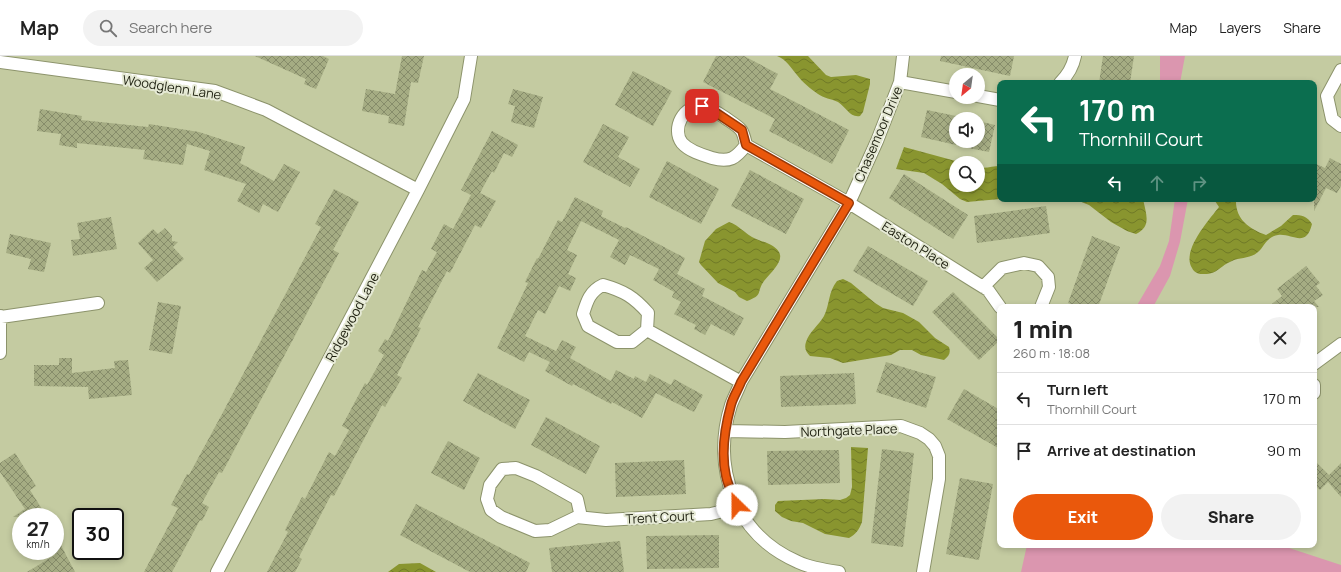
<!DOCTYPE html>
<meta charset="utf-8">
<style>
body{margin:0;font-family:Manrope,sans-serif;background:#f2f2f2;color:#222;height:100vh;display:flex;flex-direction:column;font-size:15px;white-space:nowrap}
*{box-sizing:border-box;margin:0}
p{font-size:13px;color:#767676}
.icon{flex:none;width:22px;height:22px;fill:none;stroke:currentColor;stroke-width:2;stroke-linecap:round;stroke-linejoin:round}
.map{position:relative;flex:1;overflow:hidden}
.side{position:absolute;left:997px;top:248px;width:320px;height:244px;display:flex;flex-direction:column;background:#fff;border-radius:8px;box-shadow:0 2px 6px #0003}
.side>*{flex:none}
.hud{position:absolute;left:997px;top:24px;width:320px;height:122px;border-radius:8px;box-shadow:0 2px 6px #0003;background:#0b6e4f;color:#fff;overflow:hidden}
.needle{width:26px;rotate:209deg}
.fabs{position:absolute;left:949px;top:12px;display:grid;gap:8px}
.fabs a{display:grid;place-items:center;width:36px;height:36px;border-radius:50%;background:#fff;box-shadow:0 2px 6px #0003;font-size:20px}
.speed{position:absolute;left:12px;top:452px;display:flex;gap:8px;font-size:20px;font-weight:700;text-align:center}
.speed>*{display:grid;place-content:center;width:52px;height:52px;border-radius:50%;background:#fff;box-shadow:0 2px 6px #0003;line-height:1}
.speed small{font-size:10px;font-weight:400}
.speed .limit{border:2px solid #111;border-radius:6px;background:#fff;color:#111}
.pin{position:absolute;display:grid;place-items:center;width:34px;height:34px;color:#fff;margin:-17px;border-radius:8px;box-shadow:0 2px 6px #0006}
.me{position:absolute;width:44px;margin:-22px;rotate:337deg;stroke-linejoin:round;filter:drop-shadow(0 0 3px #0008)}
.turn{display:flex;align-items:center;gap:14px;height:84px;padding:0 16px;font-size:18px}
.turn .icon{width:52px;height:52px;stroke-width:2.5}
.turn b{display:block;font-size:28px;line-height:34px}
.lanes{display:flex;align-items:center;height:38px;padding:0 16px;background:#0003;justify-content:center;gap:20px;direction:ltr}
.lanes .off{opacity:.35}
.round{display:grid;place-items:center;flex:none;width:42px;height:42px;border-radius:21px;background:#f2f2f2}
.summary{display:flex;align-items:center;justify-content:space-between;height:68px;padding:0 16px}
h1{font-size:24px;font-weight:800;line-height:30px}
.cta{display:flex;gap:8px;margin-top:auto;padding:8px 16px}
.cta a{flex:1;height:46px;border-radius:24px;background:#ea580c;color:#fff;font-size:16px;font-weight:800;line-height:46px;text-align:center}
.cta a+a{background:#f2f2f2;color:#222}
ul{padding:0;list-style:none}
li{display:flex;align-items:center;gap:12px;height:52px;padding:0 16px;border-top:1px solid #e0e0e0}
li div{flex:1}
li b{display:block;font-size:15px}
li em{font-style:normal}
header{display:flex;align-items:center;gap:24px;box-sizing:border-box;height:56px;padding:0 20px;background:#fff;border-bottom:1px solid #e0e0e0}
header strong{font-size:19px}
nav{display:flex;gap:22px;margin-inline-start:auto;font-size:14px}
.search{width:280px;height:36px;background:#f2f2f2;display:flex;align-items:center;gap:10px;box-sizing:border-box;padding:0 14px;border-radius:22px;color:#767676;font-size:15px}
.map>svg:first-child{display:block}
.grass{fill:#db96af}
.water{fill:url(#water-waves)}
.building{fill:url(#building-cross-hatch)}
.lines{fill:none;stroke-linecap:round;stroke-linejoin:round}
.street-casing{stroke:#8c936b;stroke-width:14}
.street{stroke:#fff;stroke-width:12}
.route-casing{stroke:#983908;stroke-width:10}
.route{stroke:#ea580c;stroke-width:7}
.labels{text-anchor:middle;stroke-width:4;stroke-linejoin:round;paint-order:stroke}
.street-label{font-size:13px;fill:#1e2010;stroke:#e5e9d4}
</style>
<header>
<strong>Map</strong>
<div class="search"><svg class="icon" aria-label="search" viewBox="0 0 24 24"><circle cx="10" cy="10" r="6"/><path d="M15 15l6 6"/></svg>Search here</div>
<nav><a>Map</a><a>Layers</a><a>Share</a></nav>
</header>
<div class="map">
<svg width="1341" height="516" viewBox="0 0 1341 516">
<defs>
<pattern id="water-waves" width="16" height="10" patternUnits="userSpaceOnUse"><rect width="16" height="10" fill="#89952f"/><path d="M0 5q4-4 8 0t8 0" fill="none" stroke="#6f7927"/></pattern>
<pattern id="building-cross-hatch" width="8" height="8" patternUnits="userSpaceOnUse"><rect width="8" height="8" fill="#a5ac83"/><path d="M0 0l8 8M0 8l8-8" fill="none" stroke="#868c6a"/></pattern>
</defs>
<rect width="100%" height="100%" fill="#c4cba1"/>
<!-- grass -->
<path class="grass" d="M 1160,0 L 1185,0 L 1180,27 L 1160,27 Z
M 1175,143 L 1188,143 L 1180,186 L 1170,220 L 1153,251 L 1136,251 L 1160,210 L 1169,185 Z
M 1027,489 L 1280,489 L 1341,509 L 1341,516 L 1021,516 Z"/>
<!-- water -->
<path class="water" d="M 777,0 L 808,0 L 826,19 L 831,21 L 856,19 L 870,23 L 870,28 L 863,56 L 860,60 C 850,62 846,51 838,46 C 832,43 823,42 818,38 C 811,33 802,26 797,19 C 791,12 786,3 777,0 Z
M 904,91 L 963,107 L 956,107 L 956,129 L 978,129 L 978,111 C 986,113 992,110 1000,110 L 1000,143 L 967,146 L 960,143 L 942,128 L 924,117 L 896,113 Z
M 1074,143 L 1143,143 C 1146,158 1152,170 1136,178 L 1127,175 L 1111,166 L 1089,149 Z
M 1212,143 L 1236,143 C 1235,163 1249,173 1266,179 L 1281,170 L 1293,159 C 1302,159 1307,160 1312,168 C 1306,193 1292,177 1278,179 C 1266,181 1265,190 1258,196 C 1250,203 1240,201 1232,205 C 1219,210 1218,219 1202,218 C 1198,218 1194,216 1192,212 C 1181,195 1209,164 1219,151 L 1215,145 Z
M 729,166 C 740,170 743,176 752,181 C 757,184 762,185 767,187 C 792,198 776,211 764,225 C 756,236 764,239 747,245 L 739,241 L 735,236 L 718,227 L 701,209 L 699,206 L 705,185 L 716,173 Z
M 843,223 L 851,227 L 875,247 L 883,252 L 903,257 L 919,266 L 935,282 L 949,291 C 951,297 949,300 944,304 L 921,299 L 912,294 L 900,294 L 891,299 L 843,307 L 830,302 L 810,300 C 806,296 804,292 806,286 C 809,276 819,269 824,260 C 830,248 828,236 837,225 Z
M 851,391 L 868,392 L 862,466 C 859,474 856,478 849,482 L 825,478 L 803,467 L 791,465 L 782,461 L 775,455 L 775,449 L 778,445 L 825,443 L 840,444 L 846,442 L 850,439 L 852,431 Z
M 420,507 L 436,516 L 388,516 L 399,508 Z"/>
<!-- building -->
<path class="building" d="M 255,0 L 323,0 L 329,3 L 316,33 L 304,28 L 306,23 Z
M 402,0 L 424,0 L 418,27 L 411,26 L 404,70 L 388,67 L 389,60 L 362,55 L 366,33 L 395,38 Z
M 716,0 L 744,0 L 778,18 L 770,33 L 849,74 L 832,108 L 769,75 L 775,63 L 703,26 Z
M 941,0 L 1014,0 L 1010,20 L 940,5 Z
M 1103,0 L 1134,0 L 1130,27 L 1099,27 Z
M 633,15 L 672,35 L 653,70 L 615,49 Z
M 513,33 L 543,41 L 534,72 L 511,66 L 515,50 L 508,48 Z
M 40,53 L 82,60 L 81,64 L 148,71 L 149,68 L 199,76 L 245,91 L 240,107 L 274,125 L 284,108 L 300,116 L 278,156 L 263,148 L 259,157 L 237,145 L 246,128 L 204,114 L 210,95 L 187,88 L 183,109 L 143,103 L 145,94 L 77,87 L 77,92 L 59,89 L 61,78 L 37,75 Z
M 927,54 L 956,60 L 956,89 L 921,81 Z
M 978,65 L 995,69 L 989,96 L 958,90 L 958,85 L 978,85 Z
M 603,68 L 629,81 L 618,101 L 640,113 L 630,131 L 583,106 Z
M 492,75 L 518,89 L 512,101 L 504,97 L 494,117 L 492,115 L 480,137 L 496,145 L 481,172 L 475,169 L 450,217 L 447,215 L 418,271 L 421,272 L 397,319 L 402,322 L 385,351 L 382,349 L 334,440 L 331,439 L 299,501 L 302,503 L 295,516 L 267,516 L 288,476 L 285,474 L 302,441 L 305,443 L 329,396 L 335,400 L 349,374 L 342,370 L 365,327 L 367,329 L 384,299 L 378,295 L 385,283 L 388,285 L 422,214 L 426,216 L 437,196 L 431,193 L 444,168 L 453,173 L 471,139 L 461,134 Z
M 1330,102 L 1341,108 L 1341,130 L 1337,137 L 1326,132 L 1314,155 L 1314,107 L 1325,112 Z
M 667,105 L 719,133 L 701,168 L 649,141 Z
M 750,114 L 804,143 L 786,178 L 731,150 Z
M 904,118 L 968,159 L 953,183 L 889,142 Z
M 334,133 L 359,146 L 333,194 L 339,197 L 222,417 L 219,416 L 202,447 L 209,451 L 202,465 L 200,464 L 172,516 L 144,516 L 178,452 L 171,449 L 187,418 L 189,419 L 222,358 L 321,171 L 315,168 Z
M 575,141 L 603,155 L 601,160 L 625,172 L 626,171 L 685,202 L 677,218 L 705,233 L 702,240 L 744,262 L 734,280 L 711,268 L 705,279 L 694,273 L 696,269 L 674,258 L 681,246 L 672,241 L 674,236 L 653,224 L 659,213 L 630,199 L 625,209 L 610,201 L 619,184 L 581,165 L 567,194 L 577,199 L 568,218 L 576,222 L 570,235 L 559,230 L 545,258 L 538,254 L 525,280 L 556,295 L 562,284 L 576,291 L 570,302 L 611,325 L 616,314 L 634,323 L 635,320 L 646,326 L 650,318 L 671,329 L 674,323 L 703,339 L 694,356 L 656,337 L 642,362 L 612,346 L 611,348 L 573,328 L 572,330 L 545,315 L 550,306 L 529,296 L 524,306 L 497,292 L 528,227 L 525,226 L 537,202 L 538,203 L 558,164 L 562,166 Z
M 1046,150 L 1050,177 L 977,187 L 974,160 Z
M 111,161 L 117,193 L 73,200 L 71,184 L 80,183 L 77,167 Z
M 165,172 L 172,180 L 172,185 L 178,186 L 173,191 L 184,203 L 157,226 L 144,212 L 153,204 L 138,187 L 153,173 L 158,178 Z
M 10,178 L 51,187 L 44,216 L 28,213 L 31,203 L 6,197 Z
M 1092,180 L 1120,191 L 1098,251 L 1079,251 L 1068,247 Z
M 868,190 L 928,225 L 913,250 L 853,215 Z
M 1306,210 L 1320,227 L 1316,230 L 1323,239 L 1314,245 L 1319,251 L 1268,251 L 1282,240 L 1277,233 Z
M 953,236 L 1000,284 L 979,304 L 932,256 Z
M 158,246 L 181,250 L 172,298 L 149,294 Z
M 59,302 L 72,302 L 72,317 L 115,312 L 114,305 L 128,304 L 132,339 L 89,343 L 88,331 L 34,330 L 34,309 L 59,309 Z
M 886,306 L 936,321 L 926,352 L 876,336 Z
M 478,317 L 530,344 L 515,373 L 463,345 Z
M 854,317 L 856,348 L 781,351 L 780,320 Z
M 964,333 L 1000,354 L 1000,393 L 947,363 Z
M 546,361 L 600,390 L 586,418 L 531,389 Z
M 448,385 L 480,402 L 464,434 L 431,417 Z
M 882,393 L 914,397 L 903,491 L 871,487 Z
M 839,394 L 840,427 L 768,429 L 767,395 Z
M 15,397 L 36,430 L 30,434 L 47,461 L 13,461 L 25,453 L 0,416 L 0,407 Z
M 684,404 L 686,438 L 616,441 L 615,407 Z
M 1314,404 L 1329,419 L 1341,407 L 1341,441 L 1328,426 L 1320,434 L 1314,428 Z
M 960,422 L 993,428 L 979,504 L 946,498 Z
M 416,448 L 530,507 L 526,516 L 470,516 L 400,479 Z
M 55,478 L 75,516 L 27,516 L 55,499 Z
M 719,479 L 719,512 L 647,513 L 646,480 Z
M 620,485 L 624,516 L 552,516 L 549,492 Z"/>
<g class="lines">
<defs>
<path id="street" d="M 0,6 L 215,35 L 266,54 L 418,134
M 1341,14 L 1327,40 L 1332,63 L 1341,70
M 900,26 L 956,36
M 1060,27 C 1068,19 1073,10 1075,0
M 978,40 L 1000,44
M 746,89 C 736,102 730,107 712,102 C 702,99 689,95 682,87 C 671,73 684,48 702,51 C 710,52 718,57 724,61 C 729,65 737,69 741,74 C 744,78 745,85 746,89 L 849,147 L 975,226 L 988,234 L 1000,251
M 983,231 L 1002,212 L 1024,207 L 1038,210 L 1048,221 L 1049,231 L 1041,251
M 0,260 L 0,297
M 1,261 L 98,247
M 647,274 L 648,257 C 634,241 624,235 603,229 C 590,235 587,245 583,258 L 588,270 L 617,286 L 632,286 L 647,274 L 741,326
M 1314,308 L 1341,288
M 1314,329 L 1314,337
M 726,375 L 785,376 L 901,370 L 920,377 L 929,383 L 935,390 L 939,400 L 939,423 L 923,516
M 581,461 L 577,443 L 536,420 L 516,412 L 502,413 L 490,429 L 487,443 L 491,454 L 501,461 L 535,475 L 550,474 L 577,461 L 606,464 L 711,458 L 723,455 L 737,449
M 217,516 L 418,134 L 464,43 L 471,0
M 839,516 C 825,514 811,512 798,506 C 735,479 711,412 731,349 C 734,341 738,334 741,326 L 849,147 L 877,85 L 900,26 L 903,0"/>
</defs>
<!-- street casing -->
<use href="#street" class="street-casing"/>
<!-- street -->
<use href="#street" class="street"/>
</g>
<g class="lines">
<defs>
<path id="route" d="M 702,50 L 715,56 L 742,74 L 746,89 L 849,147 L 741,326 C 738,334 733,341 731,349 C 725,371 721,398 726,420 C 728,430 733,440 737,449"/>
</defs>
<!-- route casing -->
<use href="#route" class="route-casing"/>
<!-- route -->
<use href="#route" class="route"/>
</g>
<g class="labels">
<!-- street labels -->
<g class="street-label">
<text transform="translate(172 31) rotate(9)" y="5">Woodglenn Lane</text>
<text transform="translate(878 78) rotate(-67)" y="5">Chasemoor Drive</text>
<text transform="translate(916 189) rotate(32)" y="5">Easton Place</text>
<text transform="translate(352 261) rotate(-62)" y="5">Ridgewood Lane</text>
<text transform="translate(849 374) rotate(-2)" y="5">Northgate Place</text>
<text transform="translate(660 461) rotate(-3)" y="5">Trent Court</text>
</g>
</g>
</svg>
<div class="fabs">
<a><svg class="needle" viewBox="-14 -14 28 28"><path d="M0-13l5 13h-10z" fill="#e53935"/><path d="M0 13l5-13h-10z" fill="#767676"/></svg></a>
<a><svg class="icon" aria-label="sound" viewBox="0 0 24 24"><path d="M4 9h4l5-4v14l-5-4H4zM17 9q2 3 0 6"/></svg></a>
<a><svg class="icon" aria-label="search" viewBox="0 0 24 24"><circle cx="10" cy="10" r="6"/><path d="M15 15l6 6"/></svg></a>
</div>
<div class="speed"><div>27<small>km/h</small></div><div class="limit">30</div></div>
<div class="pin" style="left:702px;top:50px;background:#d93025"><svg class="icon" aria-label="arrive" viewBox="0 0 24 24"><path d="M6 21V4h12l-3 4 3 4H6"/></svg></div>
<svg class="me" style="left:737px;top:449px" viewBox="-20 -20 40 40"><circle r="19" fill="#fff"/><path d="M0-13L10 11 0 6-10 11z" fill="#ea580c"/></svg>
<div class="hud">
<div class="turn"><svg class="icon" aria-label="left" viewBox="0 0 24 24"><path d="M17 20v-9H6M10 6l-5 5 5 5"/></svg><div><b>170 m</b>Thornhill Court</div></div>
<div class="lanes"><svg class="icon" aria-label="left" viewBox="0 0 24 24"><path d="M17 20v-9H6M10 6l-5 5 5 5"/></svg><svg class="icon off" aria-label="ahead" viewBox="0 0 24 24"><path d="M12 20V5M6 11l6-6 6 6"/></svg><svg class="icon off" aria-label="right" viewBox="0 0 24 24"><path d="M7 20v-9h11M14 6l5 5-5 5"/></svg></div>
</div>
<section class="side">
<div class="summary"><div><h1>1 min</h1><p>260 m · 18:08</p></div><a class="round"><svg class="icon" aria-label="close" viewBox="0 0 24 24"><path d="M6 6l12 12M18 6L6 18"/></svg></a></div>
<ul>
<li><svg class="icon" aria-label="left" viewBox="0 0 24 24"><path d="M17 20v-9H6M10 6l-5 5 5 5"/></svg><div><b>Turn left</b><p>Thornhill Court</p></div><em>170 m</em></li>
<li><svg class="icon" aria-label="arrive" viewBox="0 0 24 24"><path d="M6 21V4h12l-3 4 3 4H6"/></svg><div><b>Arrive at destination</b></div><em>90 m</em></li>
</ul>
<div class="cta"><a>Exit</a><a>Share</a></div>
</section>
</div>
